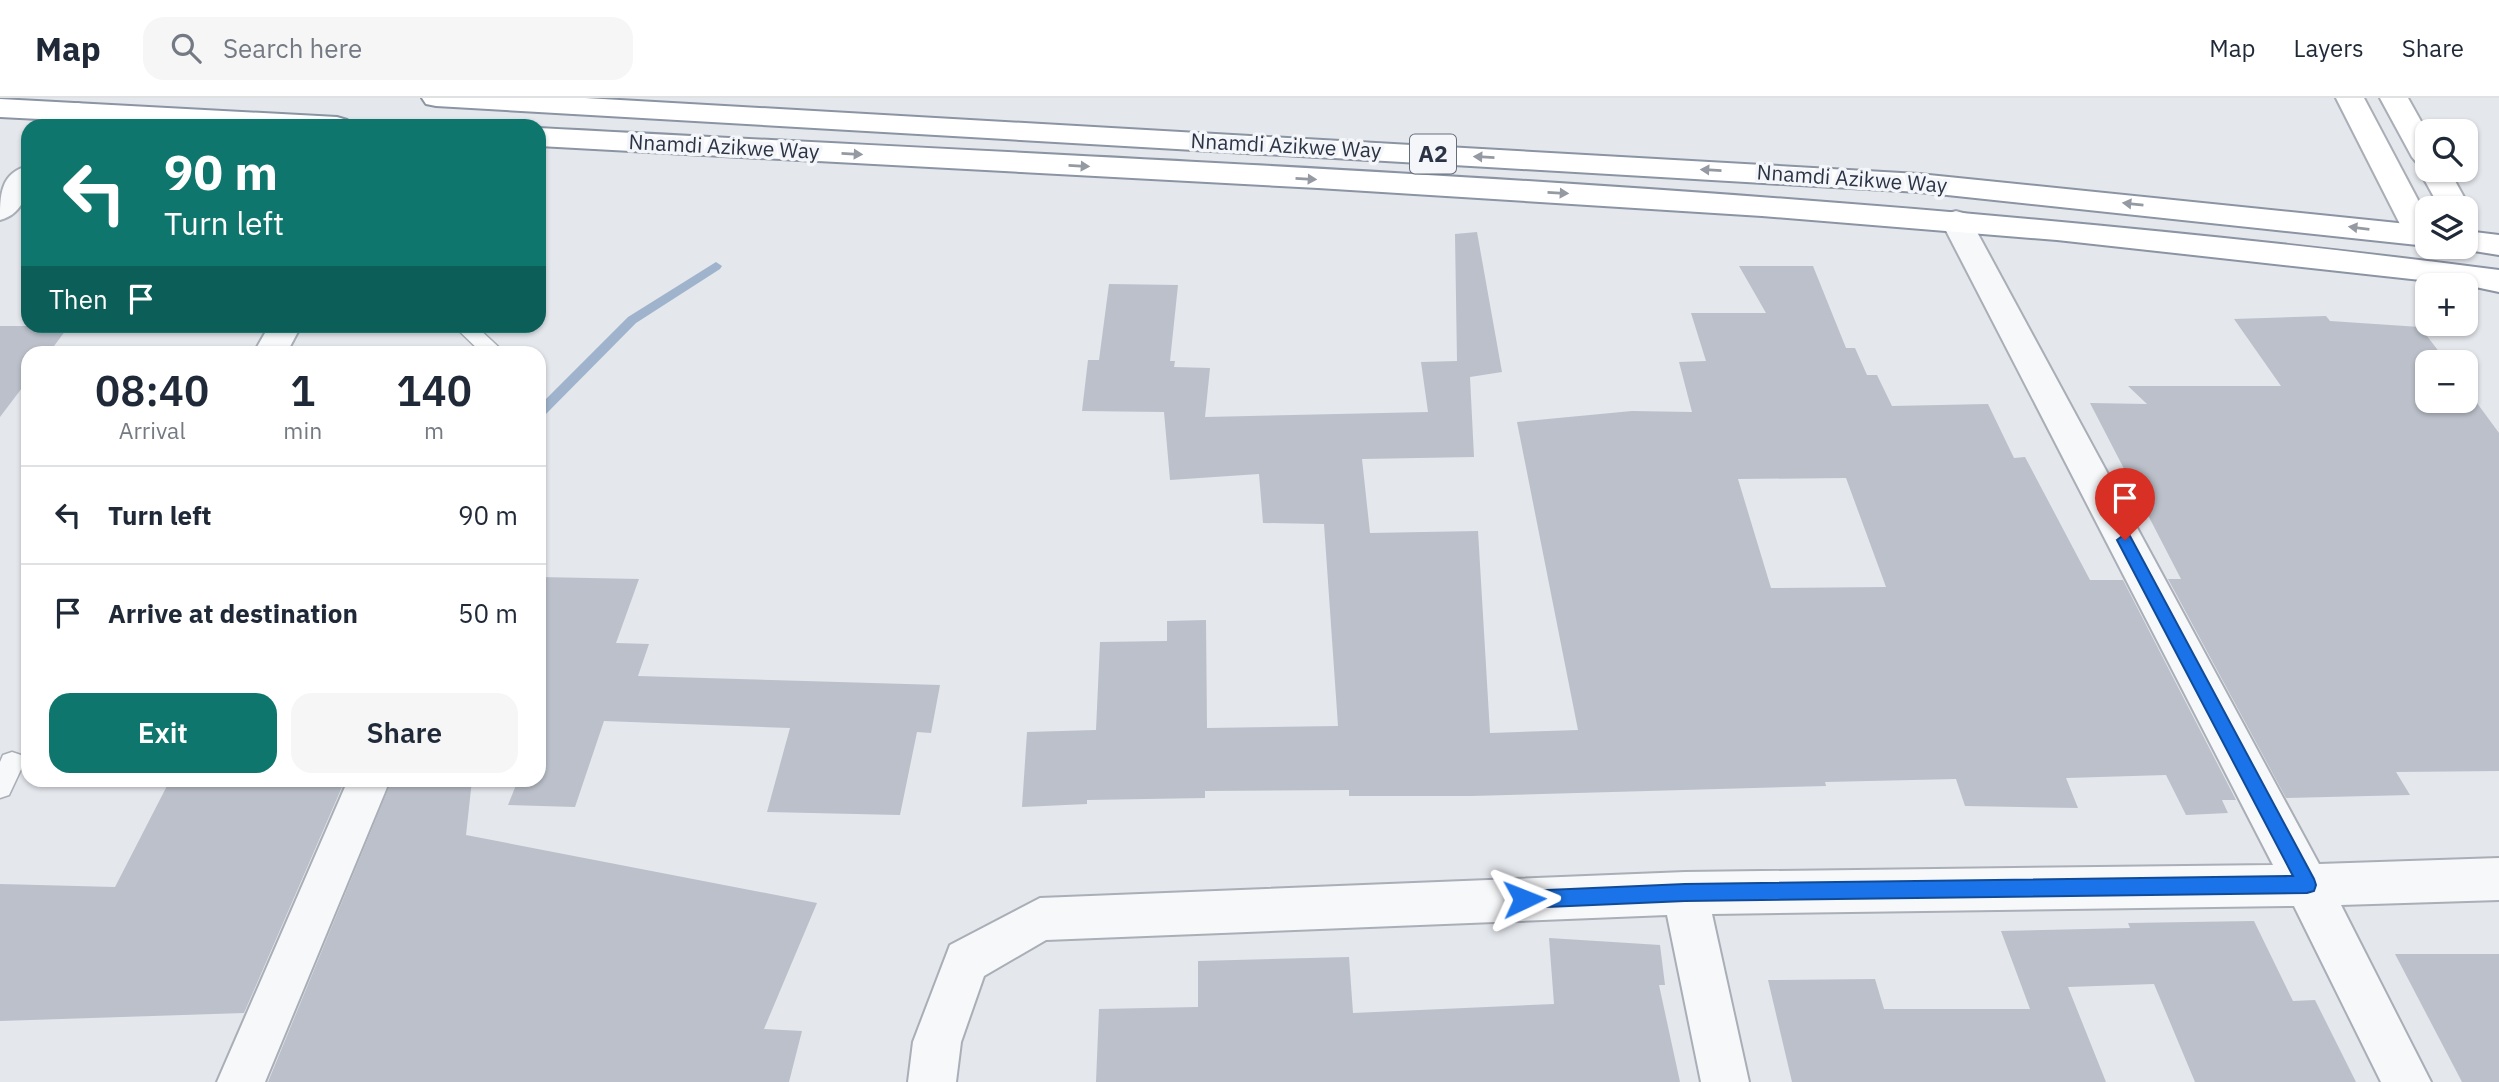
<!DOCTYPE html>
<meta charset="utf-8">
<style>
body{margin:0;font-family:"IBM Plex Sans",sans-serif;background:#f6f6f7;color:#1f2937;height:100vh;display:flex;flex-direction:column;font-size:26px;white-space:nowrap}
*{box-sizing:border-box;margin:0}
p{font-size:23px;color:#747a83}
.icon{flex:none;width:38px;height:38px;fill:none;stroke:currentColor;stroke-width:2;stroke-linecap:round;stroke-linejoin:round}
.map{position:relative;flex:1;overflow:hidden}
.sheet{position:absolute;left:21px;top:248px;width:525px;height:441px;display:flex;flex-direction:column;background:#fff;border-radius:21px;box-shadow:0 2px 5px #0004}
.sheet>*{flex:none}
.top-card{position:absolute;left:21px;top:21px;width:525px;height:214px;border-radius:21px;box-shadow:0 2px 5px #0004;background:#0f766e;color:#fff;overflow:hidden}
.buttons{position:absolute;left:2415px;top:21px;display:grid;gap:14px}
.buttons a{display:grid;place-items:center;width:63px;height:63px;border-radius:14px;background:#fff;box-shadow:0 2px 5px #0004;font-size:35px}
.pin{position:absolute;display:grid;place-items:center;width:60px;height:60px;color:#fff;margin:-72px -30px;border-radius:50% 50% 50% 0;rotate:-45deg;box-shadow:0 0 7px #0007}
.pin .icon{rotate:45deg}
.me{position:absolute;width:77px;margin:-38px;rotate:88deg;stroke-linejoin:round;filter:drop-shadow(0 0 5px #0008)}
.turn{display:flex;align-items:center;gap:24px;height:147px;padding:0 28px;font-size:32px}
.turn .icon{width:91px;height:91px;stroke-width:2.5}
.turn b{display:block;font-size:49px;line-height:60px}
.then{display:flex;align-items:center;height:66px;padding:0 28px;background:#0003;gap:14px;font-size:26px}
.eta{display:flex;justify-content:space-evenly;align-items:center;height:119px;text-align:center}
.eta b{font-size:42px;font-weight:600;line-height:49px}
.action{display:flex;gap:14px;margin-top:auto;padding:14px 28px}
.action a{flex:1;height:80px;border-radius:21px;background:#0f766e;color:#fff;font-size:28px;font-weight:600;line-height:80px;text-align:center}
.action a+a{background:#f6f6f7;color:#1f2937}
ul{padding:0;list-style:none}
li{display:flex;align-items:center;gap:21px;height:98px;padding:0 28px;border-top:2px solid #e0e1e3}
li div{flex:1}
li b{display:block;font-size:26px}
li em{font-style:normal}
header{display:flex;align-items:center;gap:42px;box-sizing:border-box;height:98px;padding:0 35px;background:#fff;border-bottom:2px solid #e0e1e3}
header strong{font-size:33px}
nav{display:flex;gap:38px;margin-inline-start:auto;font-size:24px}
.search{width:490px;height:63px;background:#f6f6f7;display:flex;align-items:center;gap:18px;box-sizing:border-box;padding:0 24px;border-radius:21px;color:#747a83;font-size:26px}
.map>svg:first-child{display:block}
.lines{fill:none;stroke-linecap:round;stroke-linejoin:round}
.stream{fill:#9fb4cc;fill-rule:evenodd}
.building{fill:#bbc0ca;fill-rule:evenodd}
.service-casing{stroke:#a9aeb7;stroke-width:3}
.minor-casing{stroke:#a9aeb7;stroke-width:4}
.secondary-casing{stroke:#a9aeb7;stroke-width:4}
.trunk-casing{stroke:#8b94a3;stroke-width:4}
.service{fill:#f7f8fa;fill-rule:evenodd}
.minor{fill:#f7f8fa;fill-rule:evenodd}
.secondary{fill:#fff;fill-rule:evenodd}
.trunk{fill:#fff;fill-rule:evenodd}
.oneway{fill:#959aa2}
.route{fill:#1a73e8;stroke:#114b97;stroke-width:2}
.labels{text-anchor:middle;stroke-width:7;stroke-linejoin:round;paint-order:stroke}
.far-street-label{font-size:21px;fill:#2b3445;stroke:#f4f6f9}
.shield{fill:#f4f6f9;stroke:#676e7b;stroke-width:2}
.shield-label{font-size:23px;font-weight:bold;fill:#2b3445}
</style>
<header>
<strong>Map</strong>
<div class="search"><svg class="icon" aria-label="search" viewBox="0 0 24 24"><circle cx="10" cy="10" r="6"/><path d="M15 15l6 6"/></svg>Search here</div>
<nav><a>Map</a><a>Layers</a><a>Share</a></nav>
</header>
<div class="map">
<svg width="2499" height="984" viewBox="0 0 2499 984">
<rect width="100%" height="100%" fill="#e4e7ec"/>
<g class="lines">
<!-- stream -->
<path class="stream" d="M 716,164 L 722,168 L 720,171 L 636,225 L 543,319 L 539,321 L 539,308 L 628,219 Z"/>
</g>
<!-- building -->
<path class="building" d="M 1477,134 L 1502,274 L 1470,279 L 1474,359 L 1362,361 L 1370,435 L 1478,433 L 1490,635 L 1578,632 L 1517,324 L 1632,313 L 1692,314 L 1679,264 L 1706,263 L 1691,215 L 1766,215 L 1739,168 L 1813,168 L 1846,250 L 1855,250 L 1867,277 L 1877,277 L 1892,308 L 1988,306 L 2014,360 L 2025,359 L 2090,482 L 2123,482 L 2236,702 L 2222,702 L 2228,715 L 2186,717 L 2166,677 L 2066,680 L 2078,710 L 1965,708 L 1956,681 L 1825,684 L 1826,688 L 1471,698 L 1349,698 L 1349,692 L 1205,693 L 1205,700 L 1087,702 L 1087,706 L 1022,709 L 1027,634 L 1096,632 L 1100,544 L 1167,543 L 1167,523 L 1206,522 L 1207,630 L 1338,628 L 1324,426 L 1263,425 L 1259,376 L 1170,382 L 1164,314 L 1082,313 L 1088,262 L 1099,262 L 1109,186 L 1178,187 L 1170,263 L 1175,263 L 1174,269 L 1210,270 L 1205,319 L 1428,314 L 1421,264 L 1457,263 L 1455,136 ZM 1846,380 L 1886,489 L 1771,490 L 1738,381 Z
M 2326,218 L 2330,223 L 2420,229 L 2447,264 L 2427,264 L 2427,303 L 2466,303 L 2466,290 L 2499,335 L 2499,673 L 2396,674 L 2410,697 L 2286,700 L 2168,481 L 2181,481 L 2090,305 L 2147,306 L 2128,288 L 2281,288 L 2234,221 Z
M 0,228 L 69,228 L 48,256 L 28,256 L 28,282 L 0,319 Z
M 539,479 L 639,481 L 616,545 L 649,546 L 638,578 L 940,587 L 931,635 L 917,634 L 900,717 L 767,714 L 790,630 L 604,623 L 575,709 L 508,707 L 518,682 L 539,682 Z
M 170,682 L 345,682 L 244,915 L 0,923 L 0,786 L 115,789 Z
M 392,682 L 472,682 L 466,737 L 817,805 L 764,931 L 802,933 L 789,984 L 268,984 Z
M 2254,823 L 2293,903 L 2315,902 L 2356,984 L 2195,984 L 2154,886 L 2068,889 L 2106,984 L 1792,984 L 1768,882 L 1875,881 L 1884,911 L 2030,911 L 2001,833 L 2130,830 L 2128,825 Z
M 1549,840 L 1660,847 L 1665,887 L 1659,887 L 1680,984 L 1096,984 L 1099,911 L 1198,909 L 1198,863 L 1349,859 L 1353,915 L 1554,906 Z
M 2395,856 L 2499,856 L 2499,984 L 2462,984 Z"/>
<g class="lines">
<defs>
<path id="service" d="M 454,228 L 476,228 L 506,256 L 483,256 Z
M 12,654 L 21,657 L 24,665 L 9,697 L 0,700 L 0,664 L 3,657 Z"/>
<path id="minor" d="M 78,5 L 88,8 L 92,14 L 82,28 L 53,28 L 68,8 Z
M 28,68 C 28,91 26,115 0,122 C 0,98 0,75 28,68 Z
M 1956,113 L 1967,116 L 1971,123 L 2319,766 L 2499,760 L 2499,802 L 2341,807 L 2431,984 L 2381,984 L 2294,808 L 1712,816 L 1749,984 L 1701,984 L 1667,817 L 1046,842 L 984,878 L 961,944 L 956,984 L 908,984 L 913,944 L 950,847 L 1040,800 L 1685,774 L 2273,767 L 1941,123 L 1945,116 Z
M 269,228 L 301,228 L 286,256 L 253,256 Z
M 348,682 L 390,682 L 265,984 L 217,984 Z"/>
<path id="secondary" d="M 2336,0 L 2364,0 L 2427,119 L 2427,147 L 2411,145 L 2406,138 Z
M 2380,0 L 2408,0 L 2427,34 L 2427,72 L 2449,72 L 2470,110 L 2466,117 L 2466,110 L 2440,110 L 2419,72 L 2423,67 L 2417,65 L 2412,59 Z"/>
<path id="trunk" d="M 422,0 L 585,0 L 1919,76 L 2427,128 L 2427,148 L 1919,94 L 436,8 L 426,6 Z
M 0,1 L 337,19 L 347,22 L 351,28 L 176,28 L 0,19 Z
M 539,30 C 1193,65 1849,88 2499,172 L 2499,194 L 2466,187 L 2057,142 L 1762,118 L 1318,90 L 539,48 Z
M 2466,133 L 2499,137 L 2499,157 L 2455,150 L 2466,149 Z"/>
</defs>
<!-- service casing -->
<use href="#service" class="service-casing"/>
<!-- minor casing -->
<use href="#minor" class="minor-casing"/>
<!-- secondary casing -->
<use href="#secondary" class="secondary-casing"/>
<!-- trunk casing -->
<use href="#trunk" class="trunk-casing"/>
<!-- service -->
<use href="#service" class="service"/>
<!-- minor -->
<use href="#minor" class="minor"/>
<!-- secondary -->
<use href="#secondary" class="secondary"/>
<!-- trunk -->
<use href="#trunk" class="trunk"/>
</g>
<!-- one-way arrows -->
<defs><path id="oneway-solid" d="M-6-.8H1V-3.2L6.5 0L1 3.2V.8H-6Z" transform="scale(1.75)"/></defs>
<g class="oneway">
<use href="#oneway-solid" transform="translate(852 56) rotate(3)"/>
<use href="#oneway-solid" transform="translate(1484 59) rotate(-177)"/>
<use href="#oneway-solid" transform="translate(1079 68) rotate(3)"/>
<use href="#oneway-solid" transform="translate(1711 72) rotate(-177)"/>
<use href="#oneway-solid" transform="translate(1306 81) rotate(3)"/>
<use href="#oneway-solid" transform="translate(1558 95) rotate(3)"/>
<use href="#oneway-solid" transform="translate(2133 106) rotate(-174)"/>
<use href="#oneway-solid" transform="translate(2359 130) rotate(-173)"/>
</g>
<!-- route -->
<path class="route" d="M 2125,436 L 2130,438 L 2314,781 L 2316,787 L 2314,793 L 2307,795 L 1685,803 L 1524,810 L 1517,807 L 1515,801 L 1517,795 L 1524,793 L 1685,786 L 2293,778 L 2117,442 Z"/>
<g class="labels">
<!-- far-street labels -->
<g class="far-street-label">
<text transform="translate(1286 48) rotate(3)" y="7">Nnamdi Azikwe Way</text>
<text transform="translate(724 49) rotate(3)" y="7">Nnamdi Azikwe Way</text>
<text transform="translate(1852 81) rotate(4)" y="7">Nnamdi Azikwe Way</text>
</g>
<!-- shield labels -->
<rect class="shield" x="1410" y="36.5" width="46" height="39" rx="5"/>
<g class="shield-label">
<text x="1433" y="64">A2</text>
</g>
</g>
</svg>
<div class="buttons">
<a><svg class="icon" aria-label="search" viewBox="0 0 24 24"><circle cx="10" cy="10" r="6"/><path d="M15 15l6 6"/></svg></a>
<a><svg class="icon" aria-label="layers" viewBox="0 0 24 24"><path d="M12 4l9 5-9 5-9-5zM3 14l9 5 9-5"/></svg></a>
<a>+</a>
<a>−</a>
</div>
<div class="pin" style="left:2125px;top:442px;background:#d93025"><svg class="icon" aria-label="arrive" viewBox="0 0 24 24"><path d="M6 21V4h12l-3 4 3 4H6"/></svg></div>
<svg class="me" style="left:1524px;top:801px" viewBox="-20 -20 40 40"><path d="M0-17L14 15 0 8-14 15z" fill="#1a73e8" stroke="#fff" stroke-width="4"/></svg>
<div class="top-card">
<div class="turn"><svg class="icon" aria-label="left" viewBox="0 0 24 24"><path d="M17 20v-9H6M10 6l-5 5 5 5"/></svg><div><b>90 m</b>Turn left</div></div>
<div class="then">Then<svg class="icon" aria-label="arrive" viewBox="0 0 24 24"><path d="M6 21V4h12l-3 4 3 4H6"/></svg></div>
</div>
<section class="sheet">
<div class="eta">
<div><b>08:40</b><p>Arrival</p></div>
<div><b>1</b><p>min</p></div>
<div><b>140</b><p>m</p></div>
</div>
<ul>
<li><svg class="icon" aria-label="left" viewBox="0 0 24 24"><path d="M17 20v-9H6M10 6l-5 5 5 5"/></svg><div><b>Turn left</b></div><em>90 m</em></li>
<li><svg class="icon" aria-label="arrive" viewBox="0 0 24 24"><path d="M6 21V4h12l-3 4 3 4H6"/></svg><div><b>Arrive at destination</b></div><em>50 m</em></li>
</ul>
<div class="action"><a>Exit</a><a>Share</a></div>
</section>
</div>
